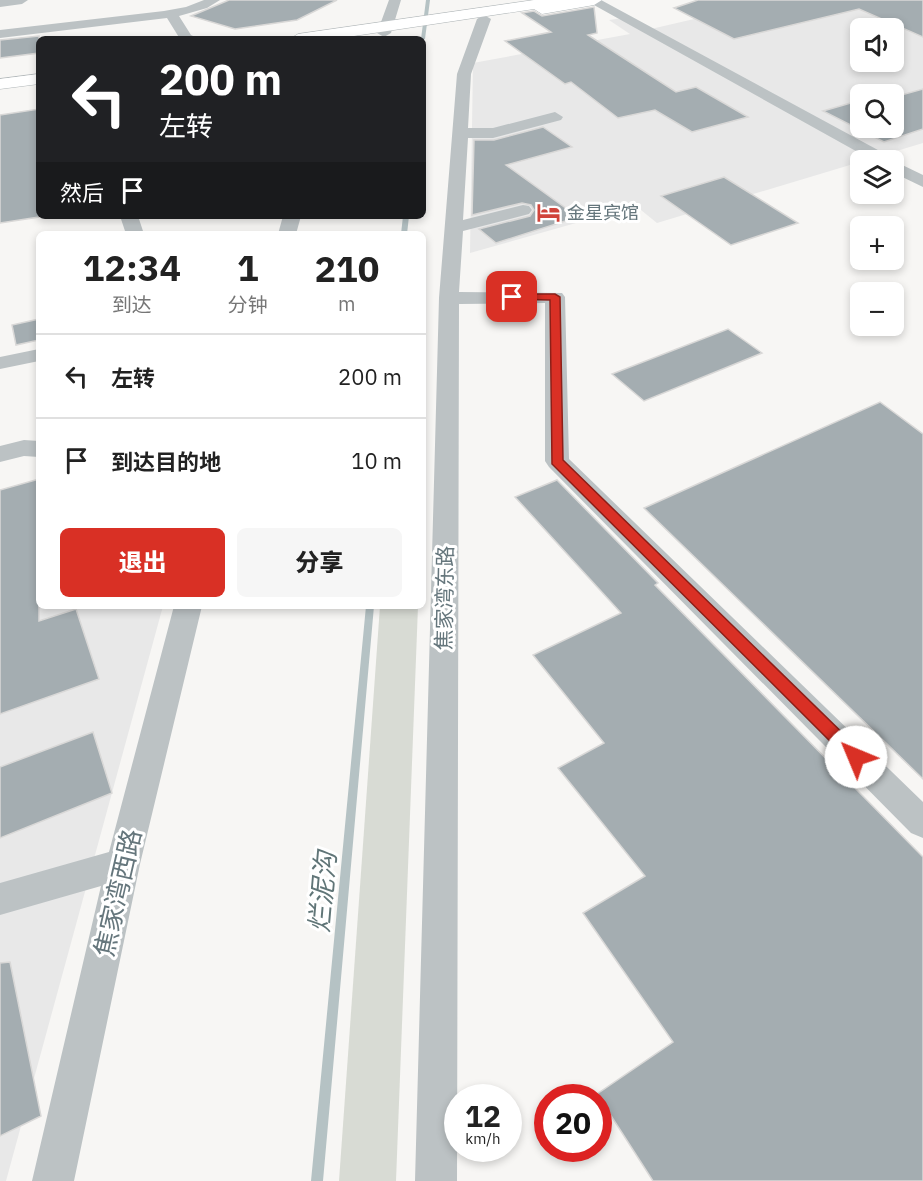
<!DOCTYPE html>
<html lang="zh">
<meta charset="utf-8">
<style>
body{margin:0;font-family:"IBM Plex Sans","Noto Sans SC",sans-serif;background:#f6f6f6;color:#222;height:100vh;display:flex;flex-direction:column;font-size:22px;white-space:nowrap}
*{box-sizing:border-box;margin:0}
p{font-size:20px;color:#767676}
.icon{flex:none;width:33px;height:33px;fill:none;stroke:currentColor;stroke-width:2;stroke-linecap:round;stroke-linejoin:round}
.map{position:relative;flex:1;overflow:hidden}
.drawer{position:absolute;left:36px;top:231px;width:390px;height:378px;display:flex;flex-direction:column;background:#fff;border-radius:9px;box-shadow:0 3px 9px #0003}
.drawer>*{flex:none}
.top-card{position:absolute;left:36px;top:36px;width:390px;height:183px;border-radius:9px;box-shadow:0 3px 9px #0003;background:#202124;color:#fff;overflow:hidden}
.buttons{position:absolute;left:850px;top:18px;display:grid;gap:12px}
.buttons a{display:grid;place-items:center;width:54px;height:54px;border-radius:9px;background:#fff;box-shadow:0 3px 9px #0003;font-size:30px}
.speed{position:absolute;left:444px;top:1084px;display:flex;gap:12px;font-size:30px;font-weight:700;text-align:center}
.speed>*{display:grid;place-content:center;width:78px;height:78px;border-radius:50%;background:#fff;box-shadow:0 3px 9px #0003;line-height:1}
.speed small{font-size:15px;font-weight:400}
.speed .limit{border:9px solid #d22;background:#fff;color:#111}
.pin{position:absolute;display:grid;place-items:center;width:51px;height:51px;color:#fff;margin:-26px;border-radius:12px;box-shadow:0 3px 9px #0006}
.me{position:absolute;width:66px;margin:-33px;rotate:315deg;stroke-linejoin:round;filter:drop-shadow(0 0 4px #0008)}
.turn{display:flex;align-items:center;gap:21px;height:126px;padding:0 24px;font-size:27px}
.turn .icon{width:78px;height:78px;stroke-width:2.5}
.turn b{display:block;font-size:42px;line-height:51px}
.then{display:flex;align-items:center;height:57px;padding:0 24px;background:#0003;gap:12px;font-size:22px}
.eta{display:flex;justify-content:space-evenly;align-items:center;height:102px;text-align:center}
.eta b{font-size:36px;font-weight:800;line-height:42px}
.cta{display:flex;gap:12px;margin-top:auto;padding:12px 24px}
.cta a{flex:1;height:69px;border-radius:9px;background:#d93025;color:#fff;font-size:24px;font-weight:800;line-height:69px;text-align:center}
.cta a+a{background:#f6f6f6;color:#222}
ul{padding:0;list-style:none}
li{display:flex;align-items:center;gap:18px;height:84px;padding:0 24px;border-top:2px solid #e0e0e0}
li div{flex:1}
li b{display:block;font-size:22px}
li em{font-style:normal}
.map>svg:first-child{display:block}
.built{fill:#e8e8e8;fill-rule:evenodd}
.green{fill:#d8dbd4}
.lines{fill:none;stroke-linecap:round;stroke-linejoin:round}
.stream{fill:#b5c2c4;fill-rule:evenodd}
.building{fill:#a4adb1;stroke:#d9d8d7;stroke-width:1.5}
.major-casing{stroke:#b0b6b8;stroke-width:1}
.minor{fill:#bcc2c4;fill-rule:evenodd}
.major{fill:#fff;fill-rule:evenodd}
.route{fill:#d93025;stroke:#8d1f18;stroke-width:1.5}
.labels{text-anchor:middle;stroke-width:6;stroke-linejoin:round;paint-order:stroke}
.far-poi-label{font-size:18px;fill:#65767c;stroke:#fff;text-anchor:start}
.street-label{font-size:21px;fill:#65767c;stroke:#fff}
.near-street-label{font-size:26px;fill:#65767c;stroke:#fff}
.near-water-label{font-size:27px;font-style:italic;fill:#607577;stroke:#fff}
</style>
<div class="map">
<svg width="923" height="1181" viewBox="0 0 923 1181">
<rect width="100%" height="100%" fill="#f7f6f4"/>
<!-- built -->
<path class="built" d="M 923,0 L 923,143 L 657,223 L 636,206 L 470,253 L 473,63 L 630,34 L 609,20 L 623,18 L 651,29 L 707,16 ZM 861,28 L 894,28 L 894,62 L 861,62 ZM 861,94 L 894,94 L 894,128 L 861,128 Z
M 39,479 L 39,606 L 163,606 L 6,1181 L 0,1181 L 0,490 Z"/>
<!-- green -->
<path class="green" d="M 380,606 L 418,606 L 396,1181 L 339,1181 Z"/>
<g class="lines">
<!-- stream -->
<path class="stream" d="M 426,0 L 430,0 L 425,39 L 423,40 L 423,39 L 421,39 Z
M 403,216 L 409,216 L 407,234 L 401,234 Z
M 366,606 L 374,606 L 323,1181 L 311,1181 Z"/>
</g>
<!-- building -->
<path class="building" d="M 229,0 L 337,0 L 297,20 L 235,29 L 191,16 Z
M 698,0 L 923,0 L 923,37 L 859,9 L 734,39 L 674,8 Z
M 594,7 L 597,33 L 588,35 L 676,92 L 696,87 L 748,117 L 692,132 L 655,110 L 618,118 L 571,82 L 565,84 L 505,41 L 551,32 L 522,13 L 534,11 L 542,16 Z
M 39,36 L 39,53 L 0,58 L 0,40 Z
M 923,89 L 923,129 L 884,142 L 823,111 L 861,100 L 861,128 L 894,128 L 894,97 Z
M 39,109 L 39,217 L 0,223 L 0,115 Z
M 543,127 L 572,147 L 506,165 L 578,217 L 496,243 L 479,229 L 530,216 L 534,210 L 531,205 L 522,203 L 472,215 L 474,140 L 494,140 Z
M 724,177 L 798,223 L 731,245 L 661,196 Z
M 39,319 L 39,340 L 16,345 L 12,325 Z
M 728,329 L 762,353 L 644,401 L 612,374 Z
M 880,402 L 923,434 L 923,779 L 644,508 Z
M 39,479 L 39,621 L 76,609 L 99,679 L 0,714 L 0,490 Z
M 557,480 L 658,583 L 655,585 L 923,857 L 923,1181 L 653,1181 L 597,1094 L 673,1042 L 583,913 L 645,876 L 558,768 L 604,743 L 533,655 L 621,613 L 515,497 Z
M 93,732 L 112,793 L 0,838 L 0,767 Z
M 10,962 L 41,1116 L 0,1136 L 0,963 Z"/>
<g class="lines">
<defs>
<path id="major" d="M 534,0 L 602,0 L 594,5 L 542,14 L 534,9 L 334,39 L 290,39 L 298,34 Z
M 39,74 L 39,84 L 0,89 L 0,79 Z"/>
</defs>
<!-- major casing -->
<use href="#major" class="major-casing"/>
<!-- minor -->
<path class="minor" d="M 0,0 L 28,0 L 22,4 L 0,7 Z
M 204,0 L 220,0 L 207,8 L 179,16 L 191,35 L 199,39 L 180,39 L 167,18 L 0,38 L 0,30 L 164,11 L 186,7 Z
M 389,0 L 401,0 L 391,33 L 384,37 L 377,33 Z
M 585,0 L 601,0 L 889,156 L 891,160 L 872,160 Z
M 484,15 L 491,19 L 471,74 L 468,128 L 493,128 L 555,112 L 563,117 L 561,120 L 493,138 L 468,138 L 463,220 L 523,205 L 529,206 L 532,210 L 529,214 L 463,231 L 459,292 L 562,293 L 565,297 L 569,459 L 923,802 L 923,838 L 911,833 L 549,467 L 545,461 L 545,303 L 459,304 L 457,1181 L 415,1181 L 439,298 L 457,74 L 477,19 Z
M 894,161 L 923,175 L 923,187 L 894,173 Z
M 120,216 L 138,216 L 144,234 L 126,234 Z
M 283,216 L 301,216 L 296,234 L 278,234 Z
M 39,349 L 39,361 L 0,369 L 0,357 Z
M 24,440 L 39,441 L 39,457 L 24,456 L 0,462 L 0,446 Z
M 174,606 L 202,606 L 140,864 L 74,1181 L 32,1181 L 101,886 L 0,915 L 0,883 L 109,852 Z"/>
<!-- major -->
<use href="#major" class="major"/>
</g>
<!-- route -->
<path class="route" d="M 512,294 L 555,294 L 560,297 L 563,460 L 862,752 L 864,757 L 862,762 L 856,764 L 851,762 L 552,464 L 550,300 L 509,299 L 509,295 Z"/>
<!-- icons -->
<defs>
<symbol id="hotel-bare" viewBox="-9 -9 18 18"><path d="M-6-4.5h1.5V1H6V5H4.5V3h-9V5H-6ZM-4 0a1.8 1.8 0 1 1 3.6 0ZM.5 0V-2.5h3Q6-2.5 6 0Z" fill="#d0443b" stroke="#fff" stroke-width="2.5" paint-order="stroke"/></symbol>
</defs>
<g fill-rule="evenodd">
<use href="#hotel-bare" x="532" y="196" width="33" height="33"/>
</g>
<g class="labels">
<!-- far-poi labels -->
<g class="far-poi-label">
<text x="567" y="219">金星宾馆</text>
</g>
<!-- street labels -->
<g class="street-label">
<text transform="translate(445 598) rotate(-89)" y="7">焦家湾东路</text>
</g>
<!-- near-street labels -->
<g class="near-street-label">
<text transform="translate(118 893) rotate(-77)" y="9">焦家湾西路</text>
</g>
<!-- near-water labels -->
<g class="near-water-label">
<text transform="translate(323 892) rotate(-85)" y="9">烂泥沟</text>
</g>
</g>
</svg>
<div class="buttons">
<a><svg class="icon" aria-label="sound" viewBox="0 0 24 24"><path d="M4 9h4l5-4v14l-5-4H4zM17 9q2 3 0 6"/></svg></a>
<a><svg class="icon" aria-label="search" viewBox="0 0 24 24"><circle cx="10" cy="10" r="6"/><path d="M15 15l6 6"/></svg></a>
<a><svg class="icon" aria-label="layers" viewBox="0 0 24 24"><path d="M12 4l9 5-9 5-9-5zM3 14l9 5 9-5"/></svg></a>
<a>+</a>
<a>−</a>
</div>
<div class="speed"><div>12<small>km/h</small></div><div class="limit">20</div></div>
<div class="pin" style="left:512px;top:297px;background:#d93025"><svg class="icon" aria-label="arrive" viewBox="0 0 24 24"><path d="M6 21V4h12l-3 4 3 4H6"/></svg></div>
<svg class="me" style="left:856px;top:757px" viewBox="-20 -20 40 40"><circle r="19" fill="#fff"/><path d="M0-13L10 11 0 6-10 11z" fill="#d93025"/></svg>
<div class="top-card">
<div class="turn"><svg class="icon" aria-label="left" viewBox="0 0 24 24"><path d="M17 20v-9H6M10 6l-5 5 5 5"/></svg><div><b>200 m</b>左转</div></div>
<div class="then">然后<svg class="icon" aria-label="arrive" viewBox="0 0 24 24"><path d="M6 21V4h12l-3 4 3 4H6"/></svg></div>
</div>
<section class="drawer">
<div class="eta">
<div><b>12:34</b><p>到达</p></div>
<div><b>1</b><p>分钟</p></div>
<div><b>210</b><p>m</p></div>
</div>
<ul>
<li><svg class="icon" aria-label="left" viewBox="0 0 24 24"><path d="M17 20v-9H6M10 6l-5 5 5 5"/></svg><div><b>左转</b></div><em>200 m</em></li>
<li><svg class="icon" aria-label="arrive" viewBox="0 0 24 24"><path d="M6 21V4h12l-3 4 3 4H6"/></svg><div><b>到达目的地</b></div><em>10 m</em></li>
</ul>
<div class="cta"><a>退出</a><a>分享</a></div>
</section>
</div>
